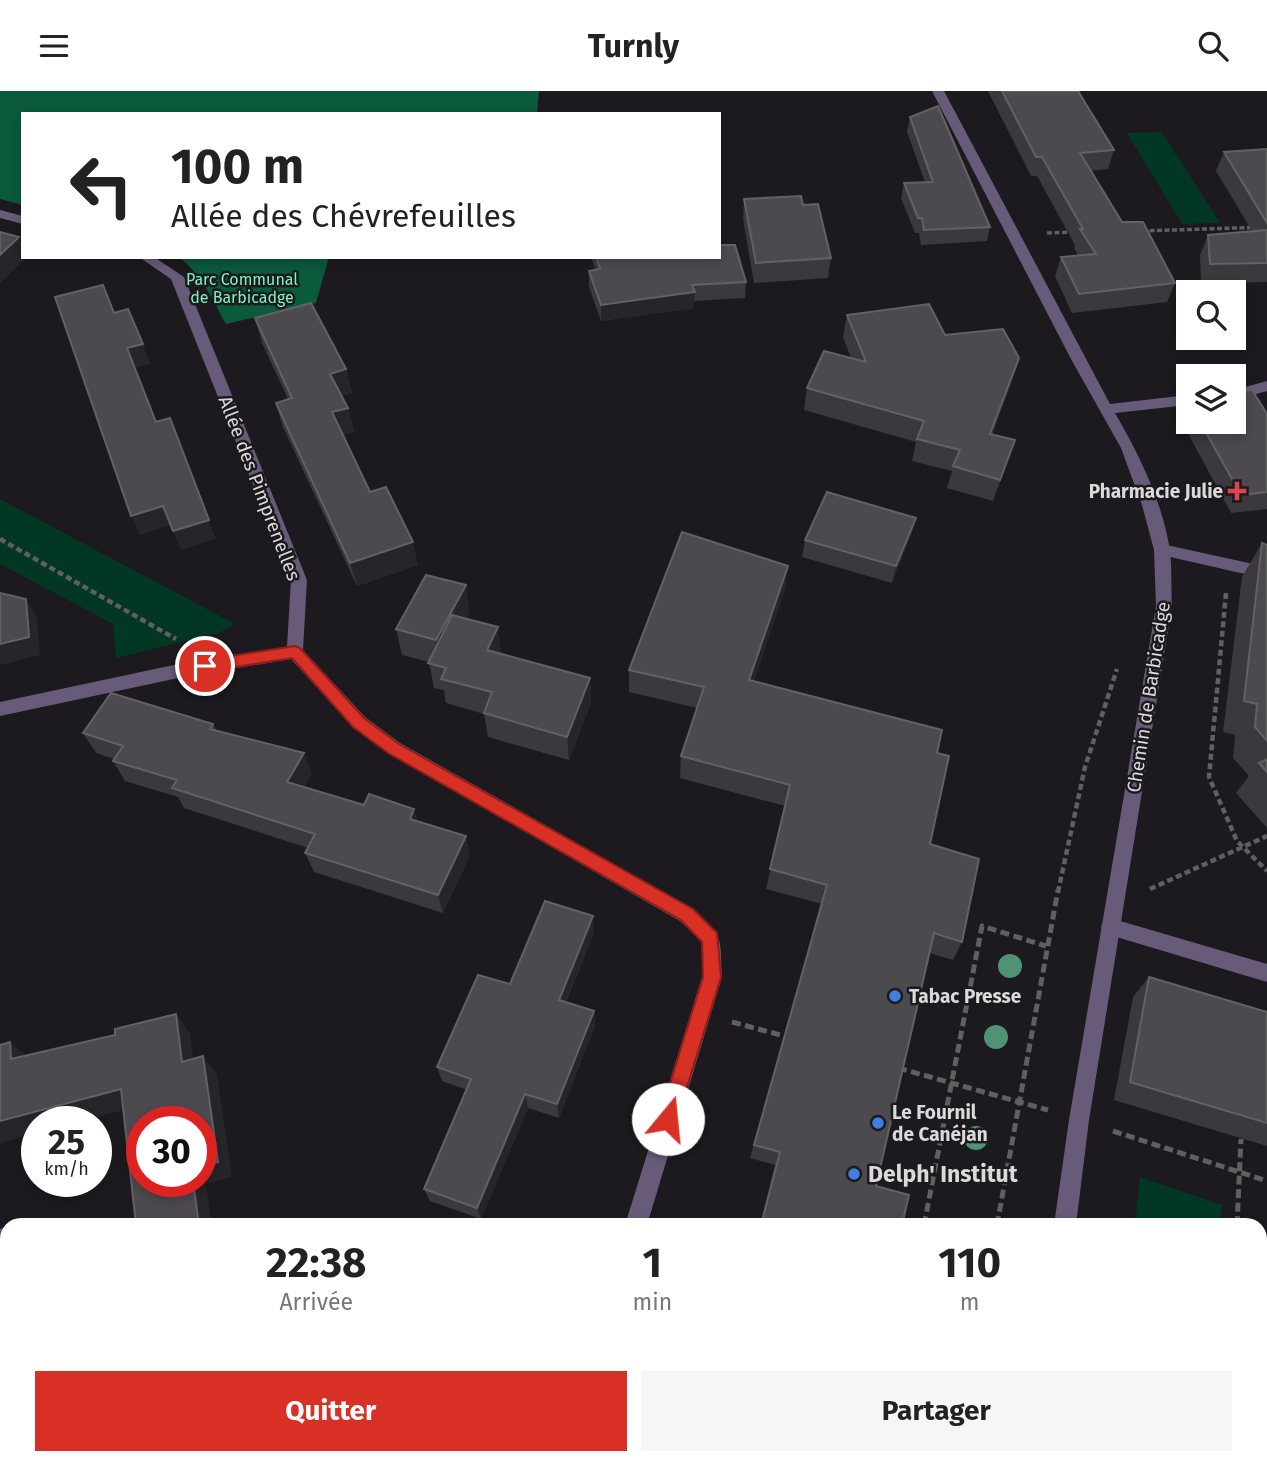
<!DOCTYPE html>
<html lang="fr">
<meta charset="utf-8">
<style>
body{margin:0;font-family:"Fira Sans",sans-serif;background:#f6f6f6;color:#222;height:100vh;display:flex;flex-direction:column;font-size:26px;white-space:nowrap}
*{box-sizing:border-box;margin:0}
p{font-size:23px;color:#767676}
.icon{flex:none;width:38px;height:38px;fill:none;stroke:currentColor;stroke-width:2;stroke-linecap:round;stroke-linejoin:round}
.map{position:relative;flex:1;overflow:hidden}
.details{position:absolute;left:0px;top:1127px;width:1267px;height:247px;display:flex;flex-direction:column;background:#fff;border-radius:21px 21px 0 0;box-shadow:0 4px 10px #0003}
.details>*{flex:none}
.banner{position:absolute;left:21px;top:21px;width:700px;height:147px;border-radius:0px;box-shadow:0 4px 10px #0003;background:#fff;color:#222;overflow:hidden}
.controls{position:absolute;left:1176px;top:189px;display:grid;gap:14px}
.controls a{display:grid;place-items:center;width:70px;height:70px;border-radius:0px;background:#fff;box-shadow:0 4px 10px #0003;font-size:35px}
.speed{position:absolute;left:21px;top:1015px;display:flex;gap:14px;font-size:35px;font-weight:700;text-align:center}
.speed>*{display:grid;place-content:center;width:91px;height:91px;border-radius:50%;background:#fff;box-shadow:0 4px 10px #0003;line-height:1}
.speed small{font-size:18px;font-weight:400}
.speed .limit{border:10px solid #d22;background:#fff;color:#111}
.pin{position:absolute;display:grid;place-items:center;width:60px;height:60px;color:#fff;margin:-30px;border:4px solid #fff;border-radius:50%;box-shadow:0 2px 7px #0007}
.me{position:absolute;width:77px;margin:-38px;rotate:17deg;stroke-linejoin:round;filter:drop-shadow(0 0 5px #0008)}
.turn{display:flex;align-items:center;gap:24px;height:147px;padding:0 35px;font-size:32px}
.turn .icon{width:91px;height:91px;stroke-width:2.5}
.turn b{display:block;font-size:49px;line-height:60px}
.eta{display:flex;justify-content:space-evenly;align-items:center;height:119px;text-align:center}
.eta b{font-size:42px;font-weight:700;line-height:49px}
.primary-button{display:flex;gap:14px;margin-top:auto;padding:14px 35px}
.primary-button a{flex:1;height:80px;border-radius:0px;background:#d93025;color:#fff;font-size:28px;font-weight:700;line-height:80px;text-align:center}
.primary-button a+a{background:#f6f6f6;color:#222}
header{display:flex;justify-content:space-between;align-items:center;height:91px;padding:0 35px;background:#fff;font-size:32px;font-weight:700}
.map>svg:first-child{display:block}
.green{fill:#023723}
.forest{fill:#0a5a3c}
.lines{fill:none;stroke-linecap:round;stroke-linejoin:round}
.path-far2{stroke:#615f62;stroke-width:3.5;stroke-dasharray:5 2.5;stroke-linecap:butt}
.path-far1{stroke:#615f62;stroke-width:4.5;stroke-dasharray:6 3.5;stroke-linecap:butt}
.path{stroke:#615f62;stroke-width:5;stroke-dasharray:9 4.5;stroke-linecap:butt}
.lane{fill:#685b79;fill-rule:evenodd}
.street{fill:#685b79;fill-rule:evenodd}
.tree{fill:#4f9375}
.wall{fill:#3b393d}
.shaded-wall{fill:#272529}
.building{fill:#4c4a4e;stroke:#636164;stroke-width:2}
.route{fill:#d93025;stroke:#8d1f18;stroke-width:2}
.health-dot{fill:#e0444e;stroke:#1c1a1e;stroke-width:2.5}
.shop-dot{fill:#3f7fe0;stroke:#1c1a1e;stroke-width:2.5}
.labels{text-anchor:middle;stroke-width:5;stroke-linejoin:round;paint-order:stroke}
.far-park-label{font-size:16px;fill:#79f6bc;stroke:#1c1a1e}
.street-label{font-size:19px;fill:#dbd9dc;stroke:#1c1a1e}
.poi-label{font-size:19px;font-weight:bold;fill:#dbd9dc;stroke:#1c1a1e;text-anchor:start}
.near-poi-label{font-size:23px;font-weight:bold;fill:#dbd9dc;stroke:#1c1a1e;text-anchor:start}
</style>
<header><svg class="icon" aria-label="menu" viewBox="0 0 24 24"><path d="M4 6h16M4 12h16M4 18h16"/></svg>Turnly<svg class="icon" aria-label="search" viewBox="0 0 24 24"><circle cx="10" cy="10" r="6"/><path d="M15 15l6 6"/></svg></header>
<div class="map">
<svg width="1267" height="1373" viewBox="0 0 1267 1373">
<rect width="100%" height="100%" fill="#1c1a1e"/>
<!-- green -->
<path class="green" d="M 1162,41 L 1220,132 L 1182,133 L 1127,42 Z
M 0,408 L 235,533 L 219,542 L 116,567 L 113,533 L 0,473 Z
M 1140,1086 L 1222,1114 L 1220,1134 L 1135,1134 Z"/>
<!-- forest -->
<path class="forest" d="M 0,0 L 539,0 L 537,23 L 23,23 L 23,114 L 0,108 Z
M 179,166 L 329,166 L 316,212 L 226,233 C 212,208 202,184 179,166 Z"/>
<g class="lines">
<!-- path-far2 -->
<path class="path-far2" d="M 1142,140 L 1267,136
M 1047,142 L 1074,141"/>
<!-- path-far1 -->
<path class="path-far1" d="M 0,448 L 176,548
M 1226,502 L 1209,686 L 1237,750 L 1267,780
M 1150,798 L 1267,745
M 1058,801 L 1085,676 L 1117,578"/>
<!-- path -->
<path class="path" d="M 732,931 L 788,946
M 898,977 L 1048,1019
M 1113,1040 L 1267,1090
M 924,1134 L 982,835 L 1046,855
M 997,1134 L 1058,799
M 1237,1134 L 1241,1048
M 932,1373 L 933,1367"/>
<!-- lane -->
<path class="lane" d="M 1162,453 L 1267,476 L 1267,488 L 1157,463 L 1154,459 Z
M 1110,827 L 1267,873 L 1267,891 L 1103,842 L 1101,836 L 1103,830 Z"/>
<!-- street -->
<path class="street" d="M 932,0 L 944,0 L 1110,313 L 1188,304 L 1188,314 L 1115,322 C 1139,363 1163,412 1170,460 C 1172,478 1171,497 1172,515 L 1089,1029 L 1076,1134 L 1054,1134 L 1069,1029 L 1156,515 L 1154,459 L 1142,414 L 1121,357 L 1071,268 Z
M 0,119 L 23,125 L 23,133 L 0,127 Z
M 139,166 L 154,166 L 184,186 L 307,489 L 303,559 L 365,626 L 400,652 L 694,818 C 724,848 720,844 722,886 L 647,1134 L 625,1134 L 702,886 L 702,851 L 680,830 L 388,662 L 353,636 L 291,568 L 183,586 L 0,625 L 0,611 L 183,572 L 287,556 L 291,489 L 171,188 Z
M 1267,290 L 1267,300 L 1234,309 L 1234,299 Z
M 7,1135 L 7,1175 L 0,1178 L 0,1138 Z
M 552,1367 L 576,1367 L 574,1373 L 550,1373 Z
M 1021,1367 L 1045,1367 L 1044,1373 L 1020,1373 Z"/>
</g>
<!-- trees -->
<g class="tree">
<circle cx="1010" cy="875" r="12"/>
<circle cx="996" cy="946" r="12"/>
<circle cx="976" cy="1047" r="12"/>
</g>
<!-- wall -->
<path class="wall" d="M 988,0 L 1078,0 L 1114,59 L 1108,78 L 1091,80 L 1122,131 L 1175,192 L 1167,211 L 1072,222 L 1055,185 L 1061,166 L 1078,164 L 1074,157 L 1075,154 L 1037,85 L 1031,85 Z
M 910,26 L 990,136 L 987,150 L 921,154 L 919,142 L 915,142 L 901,107 L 904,92 L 925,91 L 907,41 Z
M 1267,58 L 1267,191 L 1201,192 L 1200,164 L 1208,144 L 1252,140 L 1216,80 L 1224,61 Z
M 744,108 L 803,114 L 831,167 L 828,187 L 754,192 L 743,128 Z
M 591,166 L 719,166 L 746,191 L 745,207 L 694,210 L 694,217 L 601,230 L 589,196 L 589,180 L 595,179 Z
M 847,224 L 945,244 L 1012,290 L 992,344 L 1007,371 L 993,410 L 947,397 L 952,380 L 912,370 L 916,351 L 804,319 L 807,297 L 851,267 L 843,246 Z
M 255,227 L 346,278 L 352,302 L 342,305 L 348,317 L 354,341 L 343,344 L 370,401 L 418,474 L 357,495 L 283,336 L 276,312 L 288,308 L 262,252 Z
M 1186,305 L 1188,305 L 1188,331 L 1234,331 L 1267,323 L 1267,418 L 1231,422 L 1178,324 Z
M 916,427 L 911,444 L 892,492 L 802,466 L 805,449 Z
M 1262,452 L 1267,454 L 1267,737 L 1236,702 L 1249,685 L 1233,667 L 1235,644 L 1223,641 L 1242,486 Z
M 788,475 L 785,498 L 754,590 L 937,662 L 930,753 L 962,851 L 953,869 L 929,862 L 876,1095 L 902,1134 L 760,1134 L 775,1074 L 750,1067 L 822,813 L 766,798 L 785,715 L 680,687 L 681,665 L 697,617 L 629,601 L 629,579 Z
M 470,521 L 466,528 L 501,561 L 500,563 L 590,587 L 591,612 L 569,669 L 488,646 L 484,623 L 446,612 L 444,599 L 434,597 L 429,571 L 402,564 L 396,538 Z
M 213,633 L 216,639 L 312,682 L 304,696 L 418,731 L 470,764 L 443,822 L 314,781 L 305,762 L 308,757 L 184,717 L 178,706 L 125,690 L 113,670 L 114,668 L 96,662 L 83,642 Z
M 594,842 L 566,911 L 594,920 L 595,935 L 559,1027 L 528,1017 L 481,1128 L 430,1110 L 424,1098 L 467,999 L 442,990 L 437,976 L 510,893 Z
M 1149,886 L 1267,921 L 1267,1055 L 1114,1009 L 1133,906 Z
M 1085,1367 L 1260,1367 L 1267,1373 L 1084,1373 Z"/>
<!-- shaded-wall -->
<path class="shaded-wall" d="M 19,146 L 23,155 L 23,166 L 27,166 L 0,192 L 0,164 Z
M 695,201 L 694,217 L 601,230 L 601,214 Z
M 143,253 L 150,273 L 134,277 L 127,257 Z
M 1019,267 L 1012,290 L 983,365 L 990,343 Z
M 346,278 L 352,302 L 336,307 L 330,283 Z
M 348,317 L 354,341 L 339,346 L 332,321 Z
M 170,327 L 216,448 L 181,459 L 173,440 Z
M 163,415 L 171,434 L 140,444 L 131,425 Z
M 916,427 L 911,444 L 892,492 L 896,475 Z
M 413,451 L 418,474 L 357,495 L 350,472 Z
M 788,475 L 785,498 L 747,611 L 749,589 Z
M 466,494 L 470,521 L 441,575 L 436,549 Z
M 26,508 L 37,526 L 40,564 L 0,574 L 0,553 Z
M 498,536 L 501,561 L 491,584 L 487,559 Z
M 590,587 L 591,612 L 569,669 L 567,646 Z
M 304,662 L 312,682 L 295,711 L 287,691 Z
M 414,718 L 420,738 L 410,728 Z
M 466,745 L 470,764 L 443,822 L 438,804 Z
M 593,825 L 594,842 L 560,924 L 559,909 Z
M 594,920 L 595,935 L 559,1027 L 557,1013 Z
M 176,923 L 190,942 L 196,988 L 182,971 Z
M 10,951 L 31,969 L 11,968 Z
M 203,965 L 217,983 L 232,1086 L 206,1093 L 212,1134 L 199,1134 L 193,1090 L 201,1090 Z
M 121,998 L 138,1015 L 79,1031 L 37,1031 L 37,1042 L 0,1052 L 0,1030 Z
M 525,1003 L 528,1017 L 481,1128 L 477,1117 Z
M 178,1367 L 212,1367 L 194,1373 L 160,1373 Z"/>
<!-- building -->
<path class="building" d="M 1002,0 L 1078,0 L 1114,59 L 1080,62 L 1122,131 L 1143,131 L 1175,192 L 1079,203 L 1061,166 L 1096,163 L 1080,138 L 1083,138 L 1042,66 L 1036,66 Z
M 938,15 L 990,136 L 924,139 L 922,127 L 918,127 L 904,92 L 933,91 L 910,26 Z
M 1267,58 L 1267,132 L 1224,61 Z
M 801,105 L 803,114 L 818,113 L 831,167 L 756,172 L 744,108 Z
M 1267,139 L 1267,172 L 1210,173 L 1208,144 Z
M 0,141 L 19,146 L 0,164 Z
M 719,154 L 735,154 L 746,191 L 692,194 L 695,201 L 601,214 L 589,180 L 600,178 L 596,166 L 719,166 Z
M 103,194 L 114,222 L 128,218 L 143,253 L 127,257 L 156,331 L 170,327 L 209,429 L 173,440 L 163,415 L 131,425 L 55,206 Z
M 311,212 L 346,278 L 330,283 L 348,317 L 332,321 L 370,401 L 386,396 L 413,451 L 350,472 L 276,312 L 292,307 L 255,227 Z
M 929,213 L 945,244 L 1003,238 L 1019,267 L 990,343 L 1015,349 L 1000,389 L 953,375 L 960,359 L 917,348 L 924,330 L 807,297 L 824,260 L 866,271 L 847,224 Z
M 1252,299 L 1267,323 L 1267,401 L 1241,404 L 1200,331 L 1234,331 L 1234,301 Z
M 827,401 L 916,427 L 896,475 L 805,449 Z
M 682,441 L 788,475 L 749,589 L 942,639 L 937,662 L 949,665 L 930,753 L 979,768 L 962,851 L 934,842 L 876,1095 L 909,1104 L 902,1134 L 761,1134 L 780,1061 L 754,1054 L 827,794 L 770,778 L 790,694 L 681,665 L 704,596 L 629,579 Z
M 1262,452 L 1267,454 L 1267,650 L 1255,636 L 1257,613 L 1244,610 Z
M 426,484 L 466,494 L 436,549 L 396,538 Z
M 0,502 L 26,508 L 29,546 L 0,553 Z
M 452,524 L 498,536 L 487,559 L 590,587 L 567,646 L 484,622 L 492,601 L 441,588 L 446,577 L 428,572 Z
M 111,602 L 213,633 L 210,638 L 304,662 L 287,691 L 364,714 L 369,703 L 414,718 L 410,728 L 466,745 L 438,804 L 305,762 L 315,743 L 172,697 L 177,689 L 113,670 L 123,655 L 83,642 Z
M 1267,668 L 1267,681 L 1259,672 Z
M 545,810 L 593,825 L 559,909 L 594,920 L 557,1013 L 525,1003 L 477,1117 L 424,1098 L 471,988 L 437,976 L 478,884 L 510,893 Z
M 1149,886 L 1267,921 L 1267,1032 L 1130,991 Z
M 176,923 L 182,971 L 203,965 L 218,1071 L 201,1075 L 201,1031 L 142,1031 L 142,1090 L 193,1090 L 199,1134 L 136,1134 L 121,998 L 0,1030 L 0,954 L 10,951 L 11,968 L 115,944 L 115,938 Z
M 1260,1348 L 1267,1351 L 1267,1373 L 1106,1373 L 1106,1367 L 1260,1367 Z
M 27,1367 L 178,1367 L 160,1373 L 27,1373 Z
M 710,1367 L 917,1367 L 916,1373 L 708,1373 Z"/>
<!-- route -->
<path class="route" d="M 295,555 L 300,557 L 364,627 L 399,653 L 693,818 L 717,842 L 721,886 L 675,1035 L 668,1037 L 662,1035 L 659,1028 L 703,886 L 702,851 L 681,829 L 388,662 L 353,636 L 292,567 L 205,581 L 198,575 L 205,569 Z"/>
<!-- markers -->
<path class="health-dot" d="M1233.5 389.5h7v7h7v7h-7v7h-7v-7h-7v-7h7z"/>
<g class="shop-dot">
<circle cx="895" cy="905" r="7"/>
<circle cx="878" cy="1032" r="7"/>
<circle cx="854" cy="1083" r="7"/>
</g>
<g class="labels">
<!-- far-park labels -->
<g class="far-park-label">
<text x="242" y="194">Parc Communal<tspan x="242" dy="18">de Barbicadge</tspan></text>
</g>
<!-- street labels -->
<g class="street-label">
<text transform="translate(260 397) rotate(69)" y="7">Allée des Pimprenelles</text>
<text transform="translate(1148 606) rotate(-81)" y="7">Chemin de Barbicadge</text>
</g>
<!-- poi labels -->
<g class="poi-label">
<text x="1223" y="407" text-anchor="end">Pharmacie Julie</text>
<text x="909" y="912">Tabac Presse</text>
<text x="892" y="1028">Le Fournil<tspan x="892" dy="22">de Canéjan</tspan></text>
</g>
<!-- near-poi labels -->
<g class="near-poi-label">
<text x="868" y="1091">Delph' Institut</text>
</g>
</g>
</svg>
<div class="controls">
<a><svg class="icon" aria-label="search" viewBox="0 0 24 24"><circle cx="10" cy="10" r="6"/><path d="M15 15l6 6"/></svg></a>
<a><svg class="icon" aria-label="layers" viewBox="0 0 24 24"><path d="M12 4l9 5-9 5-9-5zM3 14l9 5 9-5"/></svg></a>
</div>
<div class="speed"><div>25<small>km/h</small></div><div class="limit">30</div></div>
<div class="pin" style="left:205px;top:575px;background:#d93025"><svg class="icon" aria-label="arrive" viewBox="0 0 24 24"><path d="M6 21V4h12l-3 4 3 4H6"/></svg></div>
<svg class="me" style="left:668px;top:1028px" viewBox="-20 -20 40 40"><circle r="19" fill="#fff"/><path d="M0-13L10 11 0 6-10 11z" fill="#d93025"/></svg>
<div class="banner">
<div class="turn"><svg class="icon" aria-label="left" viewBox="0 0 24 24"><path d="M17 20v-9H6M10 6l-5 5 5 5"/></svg><div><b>100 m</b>Allée des Chévrefeuilles</div></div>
</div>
<section class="details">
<div class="eta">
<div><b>22:38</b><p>Arrivée</p></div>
<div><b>1</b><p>min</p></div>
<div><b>110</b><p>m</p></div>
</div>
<div class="primary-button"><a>Quitter</a><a>Partager</a></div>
</section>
</div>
